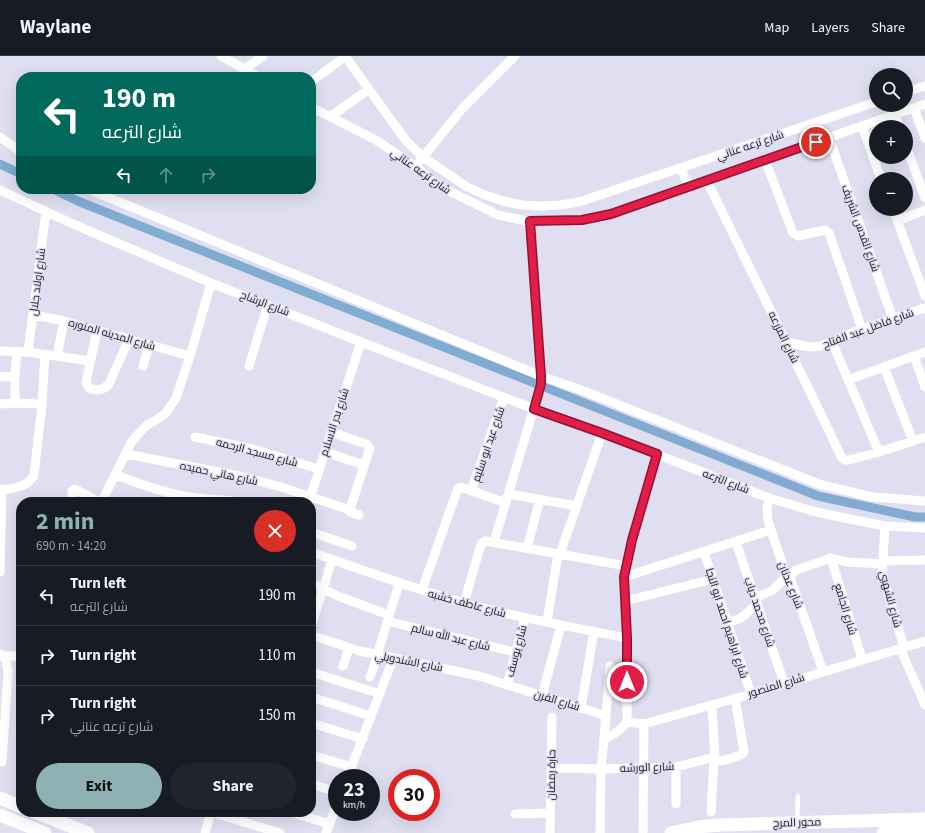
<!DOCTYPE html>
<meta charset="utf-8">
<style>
body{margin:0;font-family:"Source Sans 3",Cairo,sans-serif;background:#20242c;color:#f1f3f6;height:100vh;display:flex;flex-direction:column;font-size:15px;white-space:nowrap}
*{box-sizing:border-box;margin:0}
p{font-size:13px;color:#9ea1a6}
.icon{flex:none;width:22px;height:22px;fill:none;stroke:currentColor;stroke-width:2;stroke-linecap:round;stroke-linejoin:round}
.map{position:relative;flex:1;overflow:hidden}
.panel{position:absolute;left:16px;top:441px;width:300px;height:320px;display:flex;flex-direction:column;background:#171b24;border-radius:16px;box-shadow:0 4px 16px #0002}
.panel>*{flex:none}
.banner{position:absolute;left:16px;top:16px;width:300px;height:122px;border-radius:16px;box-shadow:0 4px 16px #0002;background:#00695c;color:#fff;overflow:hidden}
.tools{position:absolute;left:869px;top:12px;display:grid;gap:8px}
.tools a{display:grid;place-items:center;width:44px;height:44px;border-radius:50%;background:#171b24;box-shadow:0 4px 16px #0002;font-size:20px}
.speed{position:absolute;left:328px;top:713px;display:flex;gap:8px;font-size:20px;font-weight:700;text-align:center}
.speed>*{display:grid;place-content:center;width:52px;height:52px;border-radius:50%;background:#171b24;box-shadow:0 4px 16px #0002;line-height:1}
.speed small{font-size:10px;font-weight:400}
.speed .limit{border:6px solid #d22;background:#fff;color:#111}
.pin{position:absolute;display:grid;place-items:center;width:34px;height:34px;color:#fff;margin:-17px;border:2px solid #fff;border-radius:50%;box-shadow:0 1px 4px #0007}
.me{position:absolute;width:44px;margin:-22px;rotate:0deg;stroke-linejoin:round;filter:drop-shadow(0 0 3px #0008)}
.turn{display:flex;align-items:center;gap:14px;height:84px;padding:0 20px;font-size:18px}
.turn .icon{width:52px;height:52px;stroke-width:2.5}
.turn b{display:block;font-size:28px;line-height:34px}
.lanes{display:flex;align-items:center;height:38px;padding:0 20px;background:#0003;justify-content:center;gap:20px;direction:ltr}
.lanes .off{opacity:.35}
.round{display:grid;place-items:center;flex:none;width:42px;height:42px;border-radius:21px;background:#20242c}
.head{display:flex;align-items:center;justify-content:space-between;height:68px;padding:0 20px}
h1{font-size:24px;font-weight:700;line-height:30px;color:#8eb2b3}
.button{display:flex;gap:8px;margin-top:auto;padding:8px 20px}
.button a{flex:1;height:46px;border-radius:24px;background:#8eb2b3;color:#111;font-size:16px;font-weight:700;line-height:46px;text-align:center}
.button a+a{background:#20242c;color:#f1f3f6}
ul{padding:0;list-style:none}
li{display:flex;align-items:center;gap:12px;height:60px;padding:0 20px;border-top:1px solid #363941}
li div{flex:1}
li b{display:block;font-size:15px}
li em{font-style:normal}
header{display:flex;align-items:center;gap:24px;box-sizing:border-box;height:56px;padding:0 20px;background:#171b24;border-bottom:1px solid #363941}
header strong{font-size:19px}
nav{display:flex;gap:22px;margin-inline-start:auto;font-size:14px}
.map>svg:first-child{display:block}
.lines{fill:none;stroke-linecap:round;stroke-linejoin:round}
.canal{stroke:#82abd2;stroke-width:9}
.lane{stroke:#fff;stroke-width:4.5}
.street{stroke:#fff;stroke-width:9}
.secondary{stroke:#fff;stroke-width:13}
.route-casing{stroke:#92132f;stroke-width:10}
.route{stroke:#e11d48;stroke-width:7}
.labels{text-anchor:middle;stroke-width:3;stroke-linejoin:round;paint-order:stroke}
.street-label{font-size:11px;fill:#212127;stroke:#dfdff1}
</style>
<header>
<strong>Waylane</strong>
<nav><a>Map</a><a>Layers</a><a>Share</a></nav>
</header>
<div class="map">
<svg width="925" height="777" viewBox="0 0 925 777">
<rect width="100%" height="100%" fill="#dfdff1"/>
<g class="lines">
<!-- canal -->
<path class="canal" d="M 0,108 L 21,118
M 53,133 L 80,146 L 818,440 L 915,461 L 925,461"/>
<!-- lane -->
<path class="lane" d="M 797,766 L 798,740"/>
<!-- street -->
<path class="street" d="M 221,0 L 259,21
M 345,0 L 407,86 L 423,101 L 467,131 L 485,139 L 503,145 L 522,149 L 541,150 L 560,149 L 579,146 L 876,46
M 245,13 L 263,0
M 311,26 L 346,0
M 906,36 L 925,30
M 311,51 L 376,84 L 416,111 L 435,127 L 445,133 L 498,159 L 527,165 L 553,165 L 582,164 L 611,158 L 925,48
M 914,52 L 925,82
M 895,59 L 899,71
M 330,61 L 369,33
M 862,70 L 881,123
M 0,81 L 21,96
M 829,82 L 893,263
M 906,90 L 925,142
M 765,104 L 793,177 L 798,180 L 825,174 L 829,177 L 862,273
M 419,106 L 462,53 L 515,0
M 681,112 L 689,131
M 707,125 L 786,286 L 842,402 L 845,404 L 849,404 L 879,396 L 925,381
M 88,133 L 541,320 L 584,335 L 819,428 L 873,441 L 925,445
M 0,134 L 73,168 L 211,227 L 361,286 L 534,353 L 602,377 L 769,442 L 816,456 L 850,463 L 885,470 L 925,472
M 893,153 L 925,240
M 897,165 L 925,154
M 34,259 L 64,265 L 190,300
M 97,274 L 86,326 L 88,331 C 94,336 104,334 109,328 L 129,283
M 786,286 L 810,291 L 821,290 L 862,273 L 925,252
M 832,286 L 879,396
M 0,295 L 28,296 L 90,305
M 28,296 L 46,156
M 57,300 L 64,265
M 914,300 L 925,331
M 143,310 L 149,289
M 249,310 L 268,248
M 884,311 L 913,385
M 15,320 L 15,347
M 0,321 L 15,320 L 17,295
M 848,324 L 925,296
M 0,348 L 15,347 L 42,348
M 195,381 L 253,393 L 319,413
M 325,396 L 364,409
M 126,398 L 244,421 L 281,431 L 347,453 L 351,450 L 370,392 L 366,388 L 331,376
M 116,419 C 140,428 164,437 190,441 C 206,444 223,443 239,446
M 0,434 C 14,432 27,432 34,419 L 42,348 L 45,298
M 471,435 L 504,341
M 514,439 L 577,450
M 769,442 L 767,453 L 768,465 L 784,513 L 791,524 L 823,615
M 309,445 L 361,286
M 72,446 L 72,435 L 75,433 L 99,446
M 103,446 L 104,441 L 132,385 L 146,370 L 165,358 L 176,342 L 190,300 L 211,227
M 347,453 L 350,456 L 359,459
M 885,470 L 882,518 L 904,591
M 311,476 L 352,490
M 494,486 L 541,328 L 541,320 L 530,165
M 736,486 L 784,627
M 527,492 L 540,443
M 311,496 C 362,514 412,532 464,547 C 517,562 572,571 627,582
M 704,496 L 751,638
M 560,498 L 602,377
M 831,502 L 862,603
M 882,505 L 925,504
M 0,516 L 2,433
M 624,521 L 771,474
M 311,527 L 338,540 L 389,559
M 422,534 L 458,432 L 461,431 L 506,447
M 755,542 L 773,534 L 781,526 L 796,514 L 831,502 L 847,506 L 882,508
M 625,545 L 713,523
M 464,547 L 481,488 L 485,485 L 627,510
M 387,565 L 515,596
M 547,566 L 558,498
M 727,567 L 741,562 L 757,548
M 311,571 L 332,504
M 311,579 L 360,595 L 479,620 L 606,660
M 900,592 L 925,649
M 0,598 L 6,604 L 8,616 L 2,706
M 377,599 L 399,528
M 2,600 L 21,600
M 343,610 L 349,592
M 311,616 L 380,638
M 370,621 L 378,599
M 507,629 L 525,562
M 542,640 L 561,569
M 311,641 L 371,660
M 712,649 L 715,704
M 581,652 L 594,575
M 627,666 L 644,668 L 751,638 L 925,585
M 311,667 L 363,683
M 604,684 L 610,610
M 311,699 L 352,711
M 676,711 L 676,748
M 551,712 L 601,713 L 676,711 L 711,702 L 722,705 L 741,699 L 744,696 L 735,642
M 347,722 L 393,603
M 311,728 L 337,736
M 211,756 L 280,777
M 290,756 L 330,768
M 711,756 L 714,703
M 515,758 L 550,757
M 205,777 L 211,756
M 326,777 L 337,749
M 550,777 L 552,661
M 600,777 L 601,713 L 604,684 C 613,678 621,675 627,666 L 627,582 L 624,521 L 632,483 L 657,398
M 643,777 L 644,668"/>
<!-- secondary -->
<path class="secondary" d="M 0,742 L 21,751
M 34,756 L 88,777
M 0,759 L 45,777
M 671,777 L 698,771 L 720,769 L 925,763
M 883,777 L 925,776"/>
</g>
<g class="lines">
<defs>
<path id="route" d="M 627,626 L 627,582 L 624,521 L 632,484 L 657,398 L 602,377 L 534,353 L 541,328 L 541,320 L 530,165 L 582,164 L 611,158 L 816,86"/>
</defs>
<!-- route casing -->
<use href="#route" class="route-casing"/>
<!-- route -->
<use href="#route" class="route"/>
</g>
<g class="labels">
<!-- street labels -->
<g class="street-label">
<text transform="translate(750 89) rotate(-19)" y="4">شارع ترعه عناني</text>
<text transform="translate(421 115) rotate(35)" y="4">شارع ترعه عناني</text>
<text transform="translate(861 172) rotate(70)" y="4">شارع القدس الشريف</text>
<text transform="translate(37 226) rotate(-83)" y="4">شارع اولاد جلال</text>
<text transform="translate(265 247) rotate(21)" y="4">شارع الرشاح</text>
<text transform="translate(868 272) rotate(-20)" y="4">شارع فاضل عبد الفتاح</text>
<text transform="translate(112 278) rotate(16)" y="4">شارع المدينه المنوره</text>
<text transform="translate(784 281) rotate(64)" y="4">شارع المزرعه</text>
<text transform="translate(334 366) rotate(-72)" y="4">شارع بدر الاسلام</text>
<text transform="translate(488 388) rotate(-71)" y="4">شارع عيد ابو سليم</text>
<text transform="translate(257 396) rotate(15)" y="4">شارع مسجد الرحمه</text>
<text transform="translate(219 417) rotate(12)" y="4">شارع هاني حميده</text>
<text transform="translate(726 425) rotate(21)" y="4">شارع الترعه</text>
<text transform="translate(791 529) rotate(68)" y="4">شارع عدنان</text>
<text transform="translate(891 543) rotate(75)" y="4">شارع الشهبي</text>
<text transform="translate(467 547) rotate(15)" y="4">شارع عاطف خشبه</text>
<text transform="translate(846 553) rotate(73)" y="4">شارع الجامع</text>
<text transform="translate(760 556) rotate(71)" y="4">شارع محمد دياب</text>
<text transform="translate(727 567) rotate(72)" y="4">شارع ابراهيم احمد ابو النجا</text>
<text transform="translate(451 581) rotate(14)" y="4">شارع عبد الله سالم</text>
<text transform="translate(516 595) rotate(-75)" y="4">شارع يوسف</text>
<text transform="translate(409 605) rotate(11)" y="4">شارع الشندويلي</text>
<text transform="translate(776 629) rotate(-17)" y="4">شارع المنصور</text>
<text transform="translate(557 644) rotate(17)" y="4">شارع الفرن</text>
<text transform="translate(647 711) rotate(-2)" y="4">شارع الورشه</text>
<text transform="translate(551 719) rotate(-89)" y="4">حارة رمضان</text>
<text transform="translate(797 766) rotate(-2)" y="4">محور المرج</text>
</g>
</g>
</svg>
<div class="tools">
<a><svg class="icon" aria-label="search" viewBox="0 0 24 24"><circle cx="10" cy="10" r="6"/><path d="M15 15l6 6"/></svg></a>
<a>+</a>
<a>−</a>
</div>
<div class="speed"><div>23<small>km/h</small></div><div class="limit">30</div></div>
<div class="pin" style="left:816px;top:86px;background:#d93025"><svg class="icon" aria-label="arrive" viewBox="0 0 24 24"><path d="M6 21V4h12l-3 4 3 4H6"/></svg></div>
<svg class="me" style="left:627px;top:626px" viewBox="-20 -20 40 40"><circle r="17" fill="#e11d48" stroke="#fff" stroke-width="3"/><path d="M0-11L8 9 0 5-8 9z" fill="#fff"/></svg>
<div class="banner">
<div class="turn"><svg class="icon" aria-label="left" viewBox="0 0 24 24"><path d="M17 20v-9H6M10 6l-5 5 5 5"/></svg><div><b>190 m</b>شارع الترعه</div></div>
<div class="lanes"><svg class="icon" aria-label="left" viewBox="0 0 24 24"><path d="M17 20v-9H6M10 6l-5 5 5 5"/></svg><svg class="icon off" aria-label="ahead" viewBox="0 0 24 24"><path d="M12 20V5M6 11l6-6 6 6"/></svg><svg class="icon off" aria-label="right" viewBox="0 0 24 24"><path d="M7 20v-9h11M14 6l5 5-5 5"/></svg></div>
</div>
<section class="panel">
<div class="head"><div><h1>2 min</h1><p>690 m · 14:20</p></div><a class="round" style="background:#d93025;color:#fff"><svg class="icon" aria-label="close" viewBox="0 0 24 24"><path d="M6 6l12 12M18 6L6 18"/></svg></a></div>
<ul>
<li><svg class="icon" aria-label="left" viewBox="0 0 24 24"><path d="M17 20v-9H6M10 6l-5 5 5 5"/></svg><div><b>Turn left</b><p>شارع الترعه</p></div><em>190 m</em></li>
<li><svg class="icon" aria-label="right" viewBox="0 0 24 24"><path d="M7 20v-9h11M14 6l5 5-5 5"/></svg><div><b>Turn right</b></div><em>110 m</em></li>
<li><svg class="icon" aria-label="right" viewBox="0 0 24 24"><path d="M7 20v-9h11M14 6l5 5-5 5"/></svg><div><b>Turn right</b><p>شارع ترعه عناني</p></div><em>150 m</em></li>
</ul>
<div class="button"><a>Exit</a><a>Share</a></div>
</section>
</div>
